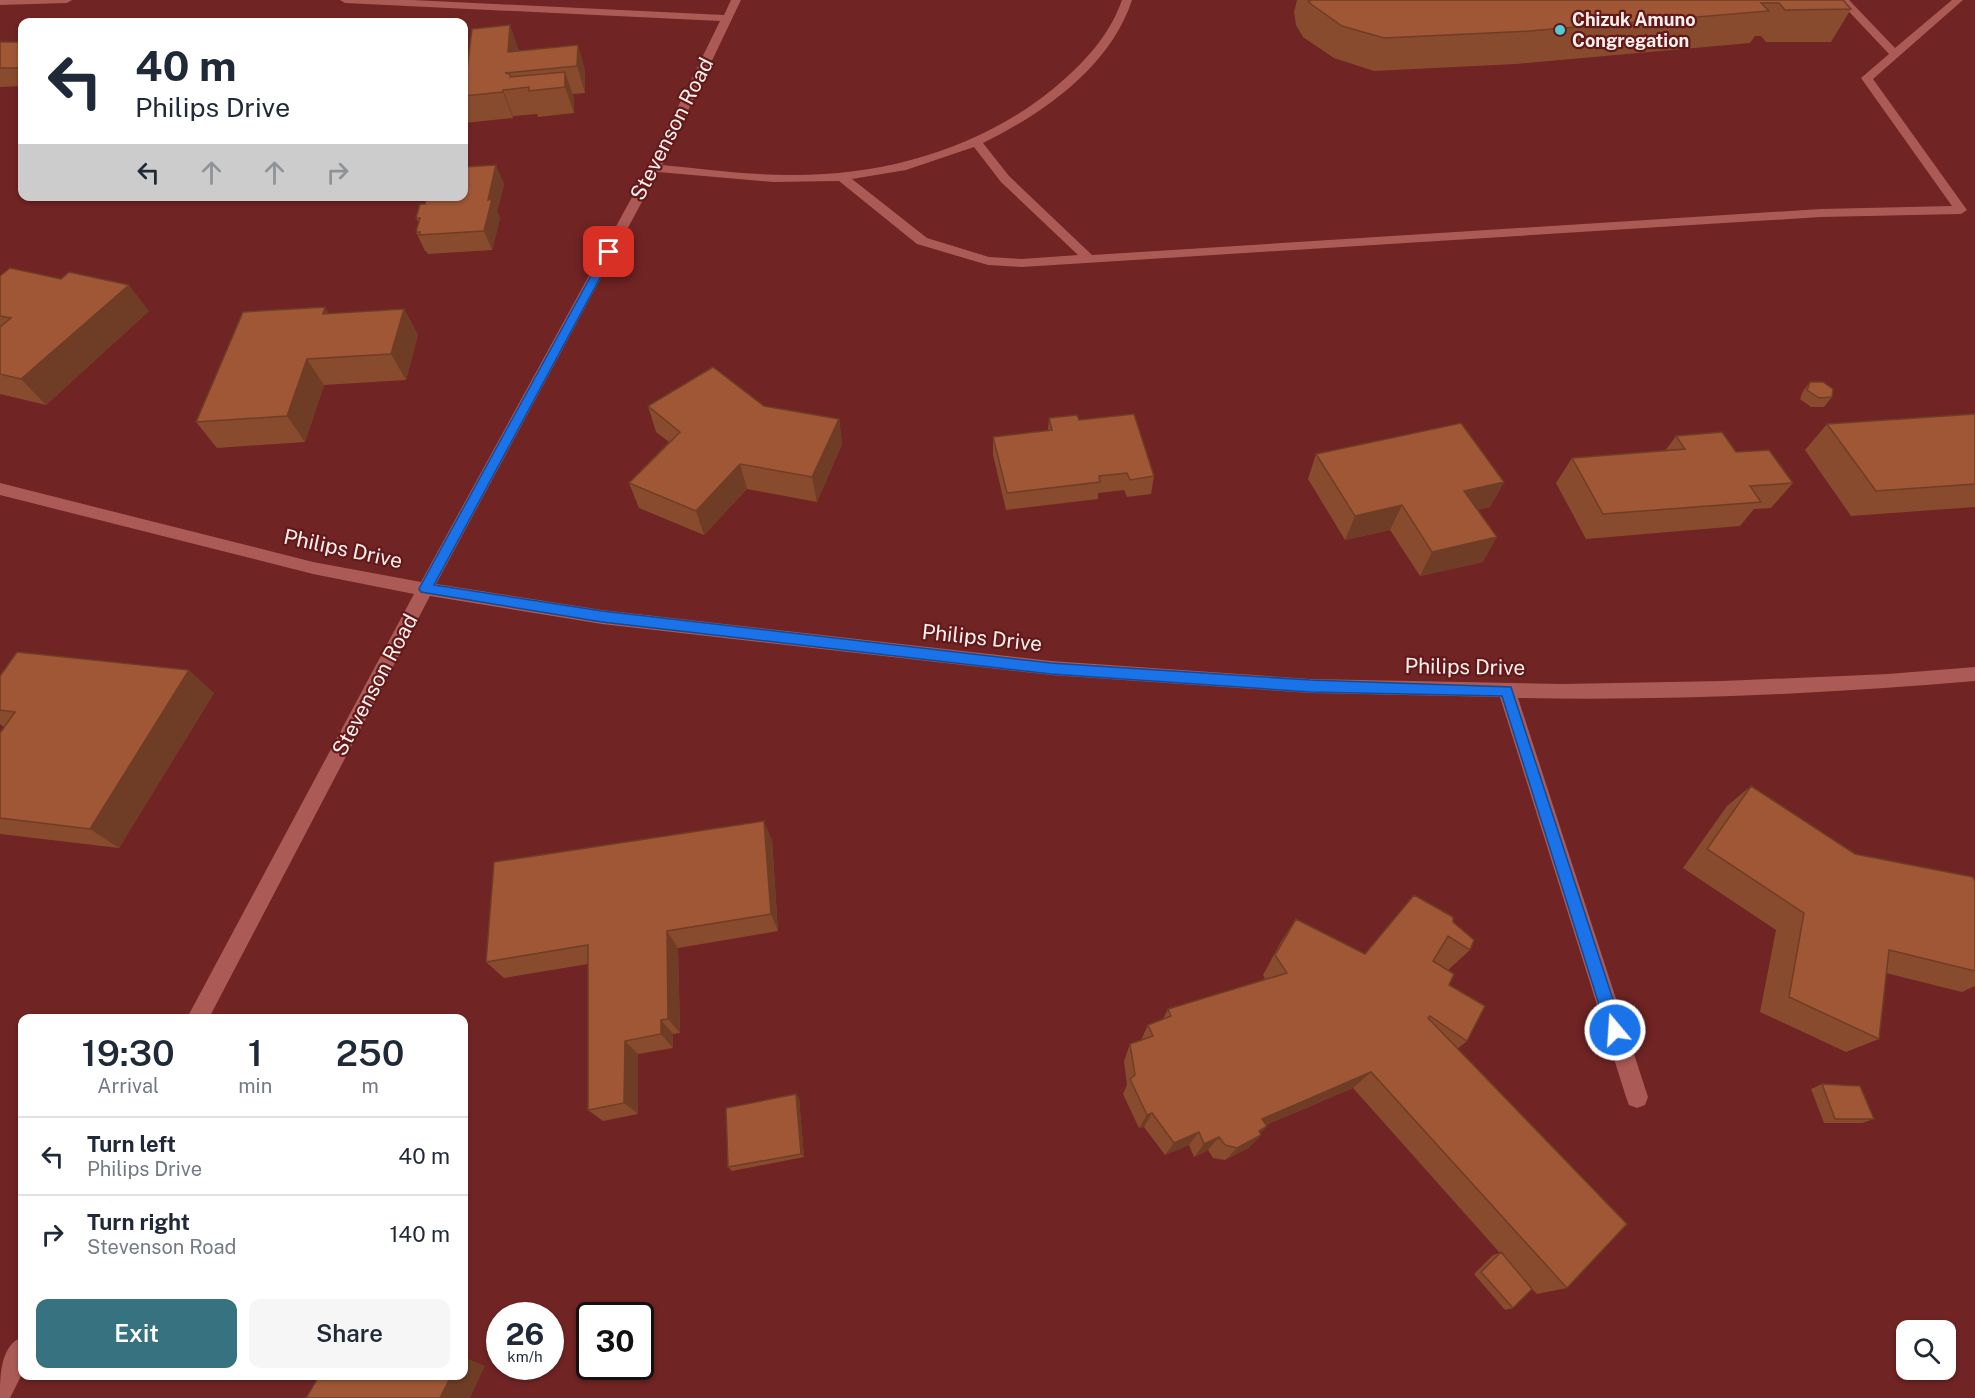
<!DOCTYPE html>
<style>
body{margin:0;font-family:"Public Sans",sans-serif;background:#f6f6f7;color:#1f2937;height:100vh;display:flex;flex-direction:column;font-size:22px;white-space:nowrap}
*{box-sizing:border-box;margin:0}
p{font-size:20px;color:#747a83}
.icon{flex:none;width:33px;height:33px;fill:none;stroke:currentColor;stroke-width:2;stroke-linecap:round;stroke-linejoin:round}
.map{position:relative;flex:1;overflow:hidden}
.details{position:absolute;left:18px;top:1014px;width:450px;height:366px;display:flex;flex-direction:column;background:#fff;border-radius:12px;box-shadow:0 2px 4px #0004}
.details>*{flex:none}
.banner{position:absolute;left:18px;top:18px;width:450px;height:183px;border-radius:12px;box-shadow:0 2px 4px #0004;background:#fff;color:#1f2937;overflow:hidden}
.tools{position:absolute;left:1896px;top:1320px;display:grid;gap:12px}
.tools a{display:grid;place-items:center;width:60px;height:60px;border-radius:12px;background:#fff;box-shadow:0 2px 4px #0004;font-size:30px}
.speed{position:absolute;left:486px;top:1302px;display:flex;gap:12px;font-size:30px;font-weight:700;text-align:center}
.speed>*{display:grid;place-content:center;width:78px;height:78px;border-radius:50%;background:#fff;box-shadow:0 2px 4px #0004;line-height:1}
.speed small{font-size:15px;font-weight:400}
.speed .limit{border:3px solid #111;border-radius:9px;background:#fff;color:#111}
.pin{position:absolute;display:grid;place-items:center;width:51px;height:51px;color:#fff;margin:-26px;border-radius:12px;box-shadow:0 3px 9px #0006}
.me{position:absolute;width:66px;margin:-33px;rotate:342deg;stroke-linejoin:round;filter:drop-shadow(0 0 4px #0008)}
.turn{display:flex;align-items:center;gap:21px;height:126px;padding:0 18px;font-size:27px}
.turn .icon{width:78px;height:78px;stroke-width:2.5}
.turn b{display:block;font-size:42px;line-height:51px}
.lanes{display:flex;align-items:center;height:57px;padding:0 18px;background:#0003;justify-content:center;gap:30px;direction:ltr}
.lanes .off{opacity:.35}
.eta{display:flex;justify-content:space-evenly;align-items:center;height:102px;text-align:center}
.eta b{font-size:36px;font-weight:600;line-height:42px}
.cta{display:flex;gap:12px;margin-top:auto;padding:12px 18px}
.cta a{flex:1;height:69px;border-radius:12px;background:#36727f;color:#fff;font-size:24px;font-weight:600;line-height:69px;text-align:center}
.cta a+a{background:#f6f6f7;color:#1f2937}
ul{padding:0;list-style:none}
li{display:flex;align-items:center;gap:18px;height:78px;padding:0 18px;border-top:2px solid #e0e1e3}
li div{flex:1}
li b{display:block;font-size:22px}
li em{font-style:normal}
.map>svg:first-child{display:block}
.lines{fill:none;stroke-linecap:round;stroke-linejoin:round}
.minor{fill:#ab5a55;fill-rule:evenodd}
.wall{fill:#894b2e}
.shaded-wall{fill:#6f3d25}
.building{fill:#9f5735;stroke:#6f3d25;stroke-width:1.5}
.route{fill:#1a73e8;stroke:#114b97;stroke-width:1.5}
.poi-dot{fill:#52cbd8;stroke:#631819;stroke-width:2}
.labels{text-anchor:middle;stroke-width:4.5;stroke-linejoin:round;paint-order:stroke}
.far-poi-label{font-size:18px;font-weight:bold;fill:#fbf2f0;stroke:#631819;text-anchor:start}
.street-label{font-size:21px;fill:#fbf2f0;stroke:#631819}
</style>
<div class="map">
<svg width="1975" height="1398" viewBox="0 0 1975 1398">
<rect width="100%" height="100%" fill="#702423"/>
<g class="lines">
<!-- minor -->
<path class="minor" d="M 0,0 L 72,0 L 67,3 L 0,5 Z
M 340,0 L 412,0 L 724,15 L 731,0 L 741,0 L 662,165 C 704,169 747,175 789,175 C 884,176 979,149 1053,89 C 1083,64 1109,37 1122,0 L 1132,0 C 1110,67 1044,113 983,143 L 1009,176 L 1092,255 L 1821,209 L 1952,206 L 1861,78 L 1889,54 L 1838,0 L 1849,0 L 1895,48 L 1952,0 L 1963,0 L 1873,79 L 1967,210 L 1961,214 L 1821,217 L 1022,267 L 988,265 L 917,244 L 839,181 L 773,182 L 658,172 L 436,584 L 602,610 L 1051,661 L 1310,679 L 1562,684 L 1722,681 L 1888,674 L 1975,667 L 1975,681 C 1823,694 1670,701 1518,698 L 1648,1097 L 1645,1105 L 1637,1108 L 1629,1105 L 1626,1097 L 1500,697 L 1310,693 L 1051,675 L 602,624 L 430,596 L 209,1018 L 187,1018 L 414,594 L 313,574 L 0,495 L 0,483 L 313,562 L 421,582 L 648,168 L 720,21 L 345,3 ZM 974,147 L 1001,182 L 1078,255 L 1022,259 L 989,257 L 927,238 L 852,179 L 906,170 Z
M 22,1337 L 22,1374 L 10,1398 L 0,1398 C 0,1376 0,1346 22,1337 Z"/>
</g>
<!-- wall -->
<path class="wall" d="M 1297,0 L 1843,0 L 1851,9 L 1831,42 L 1766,42 L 1761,36 L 1755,36 L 1750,43 L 1516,64 L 1374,71 L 1334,58 L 1303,37 L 1296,25 L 1294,12 Z
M 0,42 L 22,42 L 22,86 L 0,87 Z
M 578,45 L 585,71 L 585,93 L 572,94 L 574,98 L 574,113 L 538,117 L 537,114 L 513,116 L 513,118 L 464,123 L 464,69 L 519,51 Z
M 504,184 L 497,212 L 500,218 L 492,250 L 428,254 L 426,251 L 425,251 L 416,232 L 419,223 L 416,218 L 425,204 Z
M 0,276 L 149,311 L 46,405 L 0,394 Z
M 404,309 L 418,335 L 406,380 L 324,385 L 305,442 L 217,448 L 196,422 L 329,314 Z
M 1810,382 L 1832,397 L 1824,407 L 1811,407 L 1800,399 L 1803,391 Z
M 648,406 L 764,406 L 839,419 L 842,444 L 817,502 L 747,489 L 704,535 L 639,508 L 629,483 L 669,442 L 656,432 Z
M 1975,415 L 1975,507 L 1851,516 L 1805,450 L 1827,424 Z
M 1049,418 L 1079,420 L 1154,476 L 1151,494 L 1127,497 L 1124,490 L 1098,493 L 1098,499 L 1006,510 L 993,455 L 993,437 L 1048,431 Z
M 1676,436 L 1736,452 L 1793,483 L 1771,508 L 1754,509 L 1740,526 L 1586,539 L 1556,483 L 1572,458 L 1665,451 Z
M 1316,454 L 1504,482 L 1490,507 L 1477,510 L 1483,562 L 1420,576 L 1390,530 L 1345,540 L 1308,479 Z
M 0,676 L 214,693 L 119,848 L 0,834 L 0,733 L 4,727 L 0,724 Z
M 1751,786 L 1855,854 L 1975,882 L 1975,986 L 1962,992 L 1886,973 L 1879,1039 L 1846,1052 L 1760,1012 L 1776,930 L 1683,868 L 1727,806 Z
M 772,840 L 778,931 L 678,948 L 680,1033 L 673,1034 L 673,1048 L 638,1054 L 638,1114 L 603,1121 L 588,1110 L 588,964 L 504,978 L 486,962 Z
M 1296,919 L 1365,954 L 1453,922 L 1470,950 L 1448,970 L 1433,960 L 1449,985 L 1467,1041 L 1457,1049 L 1567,1288 L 1537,1294 L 1532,1289 L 1513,1308 L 1505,1310 L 1474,1274 L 1493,1255 L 1500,1253 L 1353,1088 L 1266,1125 L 1267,1126 L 1260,1133 L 1261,1135 L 1248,1148 L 1225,1160 L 1213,1158 L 1208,1150 L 1194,1157 L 1189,1145 L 1165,1155 L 1144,1127 L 1139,1128 L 1123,1094 L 1127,1085 L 1124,1061 L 1130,1044 L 1141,1040 L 1148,1025 L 1163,1019 L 1168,1009 L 1265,979 L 1263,975 L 1282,940 Z
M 1822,1084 L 1874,1119 L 1862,1123 L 1824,1123 L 1811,1089 Z
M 799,1098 L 804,1157 L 732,1171 L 728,1167 Z"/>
<!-- shaded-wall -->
<path class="shaded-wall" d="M 510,25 L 519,51 L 508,52 Z
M 578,45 L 585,71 L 585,93 L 577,66 Z
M 565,72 L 574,98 L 574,113 L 565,87 Z
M 503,90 L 513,116 L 513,118 L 503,92 Z
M 496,165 L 504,184 L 497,212 L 500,218 L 492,250 L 484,231 L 488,200 Z
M 129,285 L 149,311 L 46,405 L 21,379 Z
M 325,307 L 341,333 L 323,314 Z
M 404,309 L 418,335 L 406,380 L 391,354 Z
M 307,359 L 324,385 L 305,442 L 287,416 Z
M 839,419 L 842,444 L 817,502 L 812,477 Z
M 740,464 L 747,489 L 704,535 L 696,511 Z
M 1504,482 L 1490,507 L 1451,516 L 1464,491 Z
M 1402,505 L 1390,530 L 1345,540 L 1355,516 Z
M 1497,537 L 1483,562 L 1420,576 L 1432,552 Z
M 189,670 L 214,693 L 119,848 L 90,829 Z
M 764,821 L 772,840 L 778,931 L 771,914 Z
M 667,931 L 678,948 L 680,1033 L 668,1019 Z
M 661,1020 L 673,1034 L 673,1048 L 661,1034 Z
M 625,1041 L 638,1054 L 638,1114 L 624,1103 Z
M 1371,1072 L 1353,1088 L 1249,1132 L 1262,1119 Z
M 796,1094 L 799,1098 L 804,1157 L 801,1154 Z
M 1152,1113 L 1144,1127 L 1139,1128 L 1147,1115 Z
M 1267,1126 L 1255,1138 L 1261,1135 L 1248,1148 L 1225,1160 L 1237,1148 Z
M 1199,1132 L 1189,1145 L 1165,1155 L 1174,1143 Z
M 1219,1137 L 1208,1150 L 1194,1157 L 1204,1144 Z
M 464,1357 L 485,1366 L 470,1398 L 440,1398 L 451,1376 L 464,1376 Z"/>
<!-- building -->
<path class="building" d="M 1308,0 L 1843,0 L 1851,9 L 1785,10 L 1779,3 L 1761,3 L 1769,11 L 1529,31 L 1384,38 L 1342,26 L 1311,4 Z
M 510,25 L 508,52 L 578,45 L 577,66 L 505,73 L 510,74 L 510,77 L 565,72 L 565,87 L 529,91 L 529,87 L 503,90 L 503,92 L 464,96 L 464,69 L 467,69 L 472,29 Z
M 0,42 L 22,42 L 22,68 L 0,68 Z
M 496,165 L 488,200 L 492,199 L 484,231 L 419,235 L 420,232 L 416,232 L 420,218 L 416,218 L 420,204 L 425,204 L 427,196 L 464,196 L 464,167 Z
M 10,268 L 61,279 L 69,272 L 129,285 L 21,379 L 0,374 L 0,327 L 11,318 L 0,316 L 0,276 Z
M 325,307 L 323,314 L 404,309 L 391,354 L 307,359 L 287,416 L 196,422 L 243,312 Z
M 713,367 L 764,406 L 839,419 L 812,477 L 740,464 L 696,511 L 629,483 L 680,432 L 648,406 Z
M 1810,382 L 1823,382 L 1833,389 L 1832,397 L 1819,398 L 1807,390 Z
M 1134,414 L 1154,476 L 1130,480 L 1127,473 L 1099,476 L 1100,482 L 1007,493 L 993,437 L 1052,430 L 1049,418 L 1077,415 L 1079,420 Z
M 1975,414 L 1975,484 L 1876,491 L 1827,424 Z
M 1461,423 L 1504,482 L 1464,491 L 1497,537 L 1432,552 L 1402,505 L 1355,516 L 1316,454 Z
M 1722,432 L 1736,452 L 1769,450 L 1793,483 L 1750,486 L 1761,502 L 1603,514 L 1572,458 L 1685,449 L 1676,436 Z
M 17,652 L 189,670 L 90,829 L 0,818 L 0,733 L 15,712 L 0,710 L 0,676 Z
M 1751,786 L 1855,854 L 1973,877 L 1975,882 L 1975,971 L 1889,950 L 1879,1039 L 1789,997 L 1804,913 L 1707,849 Z
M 764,821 L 771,914 L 667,931 L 668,1019 L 661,1020 L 661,1034 L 625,1041 L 624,1103 L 588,1110 L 588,945 L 486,962 L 494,862 Z
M 1414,895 L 1453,917 L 1453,922 L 1474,940 L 1470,950 L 1448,936 L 1433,961 L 1454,974 L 1449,985 L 1485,1006 L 1467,1041 L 1430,1016 L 1428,1018 L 1627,1224 L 1567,1288 L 1371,1072 L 1262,1119 L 1267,1126 L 1259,1131 L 1261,1135 L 1237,1148 L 1225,1145 L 1219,1137 L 1204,1144 L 1199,1132 L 1174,1143 L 1152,1113 L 1147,1115 L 1130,1079 L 1135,1075 L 1130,1044 L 1153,1036 L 1148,1025 L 1171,1016 L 1168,1009 L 1287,973 L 1275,955 L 1296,919 L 1365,954 Z
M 1822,1084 L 1860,1086 L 1874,1119 L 1835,1119 Z
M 796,1094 L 801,1154 L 728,1167 L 726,1108 Z
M 1501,1252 L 1532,1289 L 1513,1308 L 1481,1272 Z
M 319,1376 L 451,1376 L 440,1398 L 306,1398 Z"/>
<!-- route -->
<path class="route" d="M 609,249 L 614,252 L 434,585 L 602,611 L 1051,663 L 1310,680 L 1511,687 L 1623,1030 L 1621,1035 L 1615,1038 L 1609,1035 L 1607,1030 L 1502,696 L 1310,692 L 1051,674 L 602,622 L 421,592 L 419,589 L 421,585 L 604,252 Z"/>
<!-- markers -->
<circle class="poi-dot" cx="1560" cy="30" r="6"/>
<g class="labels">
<!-- far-poi labels -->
<g class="far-poi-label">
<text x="1572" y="26">Chizuk Amuno<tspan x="1572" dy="21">Congregation</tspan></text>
</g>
<!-- street labels -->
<g class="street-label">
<text transform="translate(672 129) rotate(-63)" y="7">Stevenson Road</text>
<text transform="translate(343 549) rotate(12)" y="7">Philips Drive</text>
<text transform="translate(982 638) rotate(6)" y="7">Philips Drive</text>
<text transform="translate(1465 667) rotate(1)" y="7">Philips Drive</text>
<text transform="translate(375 685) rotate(-62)" y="7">Stevenson Road</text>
</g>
</g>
</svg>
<div class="tools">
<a><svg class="icon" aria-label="search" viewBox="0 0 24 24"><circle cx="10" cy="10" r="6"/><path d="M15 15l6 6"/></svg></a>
</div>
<div class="speed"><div>26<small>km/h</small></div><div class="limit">30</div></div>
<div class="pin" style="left:609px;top:252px;background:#d93025"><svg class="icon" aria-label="arrive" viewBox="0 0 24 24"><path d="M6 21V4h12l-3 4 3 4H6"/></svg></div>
<svg class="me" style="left:1615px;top:1030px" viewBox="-20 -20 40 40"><circle r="17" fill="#1a73e8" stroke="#fff" stroke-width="3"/><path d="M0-11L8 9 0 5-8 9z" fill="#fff"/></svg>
<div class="banner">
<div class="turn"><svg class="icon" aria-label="left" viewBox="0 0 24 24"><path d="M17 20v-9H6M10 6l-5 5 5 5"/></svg><div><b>40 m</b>Philips Drive</div></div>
<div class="lanes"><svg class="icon" aria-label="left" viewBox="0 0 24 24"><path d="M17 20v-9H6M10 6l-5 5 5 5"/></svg><svg class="icon off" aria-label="ahead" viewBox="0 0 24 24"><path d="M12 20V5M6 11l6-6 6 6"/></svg><svg class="icon off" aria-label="ahead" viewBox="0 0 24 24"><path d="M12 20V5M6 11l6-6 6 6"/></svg><svg class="icon off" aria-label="right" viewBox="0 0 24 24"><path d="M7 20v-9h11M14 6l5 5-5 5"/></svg></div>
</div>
<section class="details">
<div class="eta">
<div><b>19:30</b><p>Arrival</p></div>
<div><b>1</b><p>min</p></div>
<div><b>250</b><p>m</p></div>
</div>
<ul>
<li><svg class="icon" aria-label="left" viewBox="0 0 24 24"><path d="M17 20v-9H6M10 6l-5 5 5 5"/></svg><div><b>Turn left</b><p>Philips Drive</p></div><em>40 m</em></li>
<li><svg class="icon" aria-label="right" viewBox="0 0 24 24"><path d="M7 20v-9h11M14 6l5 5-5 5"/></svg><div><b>Turn right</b><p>Stevenson Road</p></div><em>140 m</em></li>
</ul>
<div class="cta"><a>Exit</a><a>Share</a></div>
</section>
</div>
